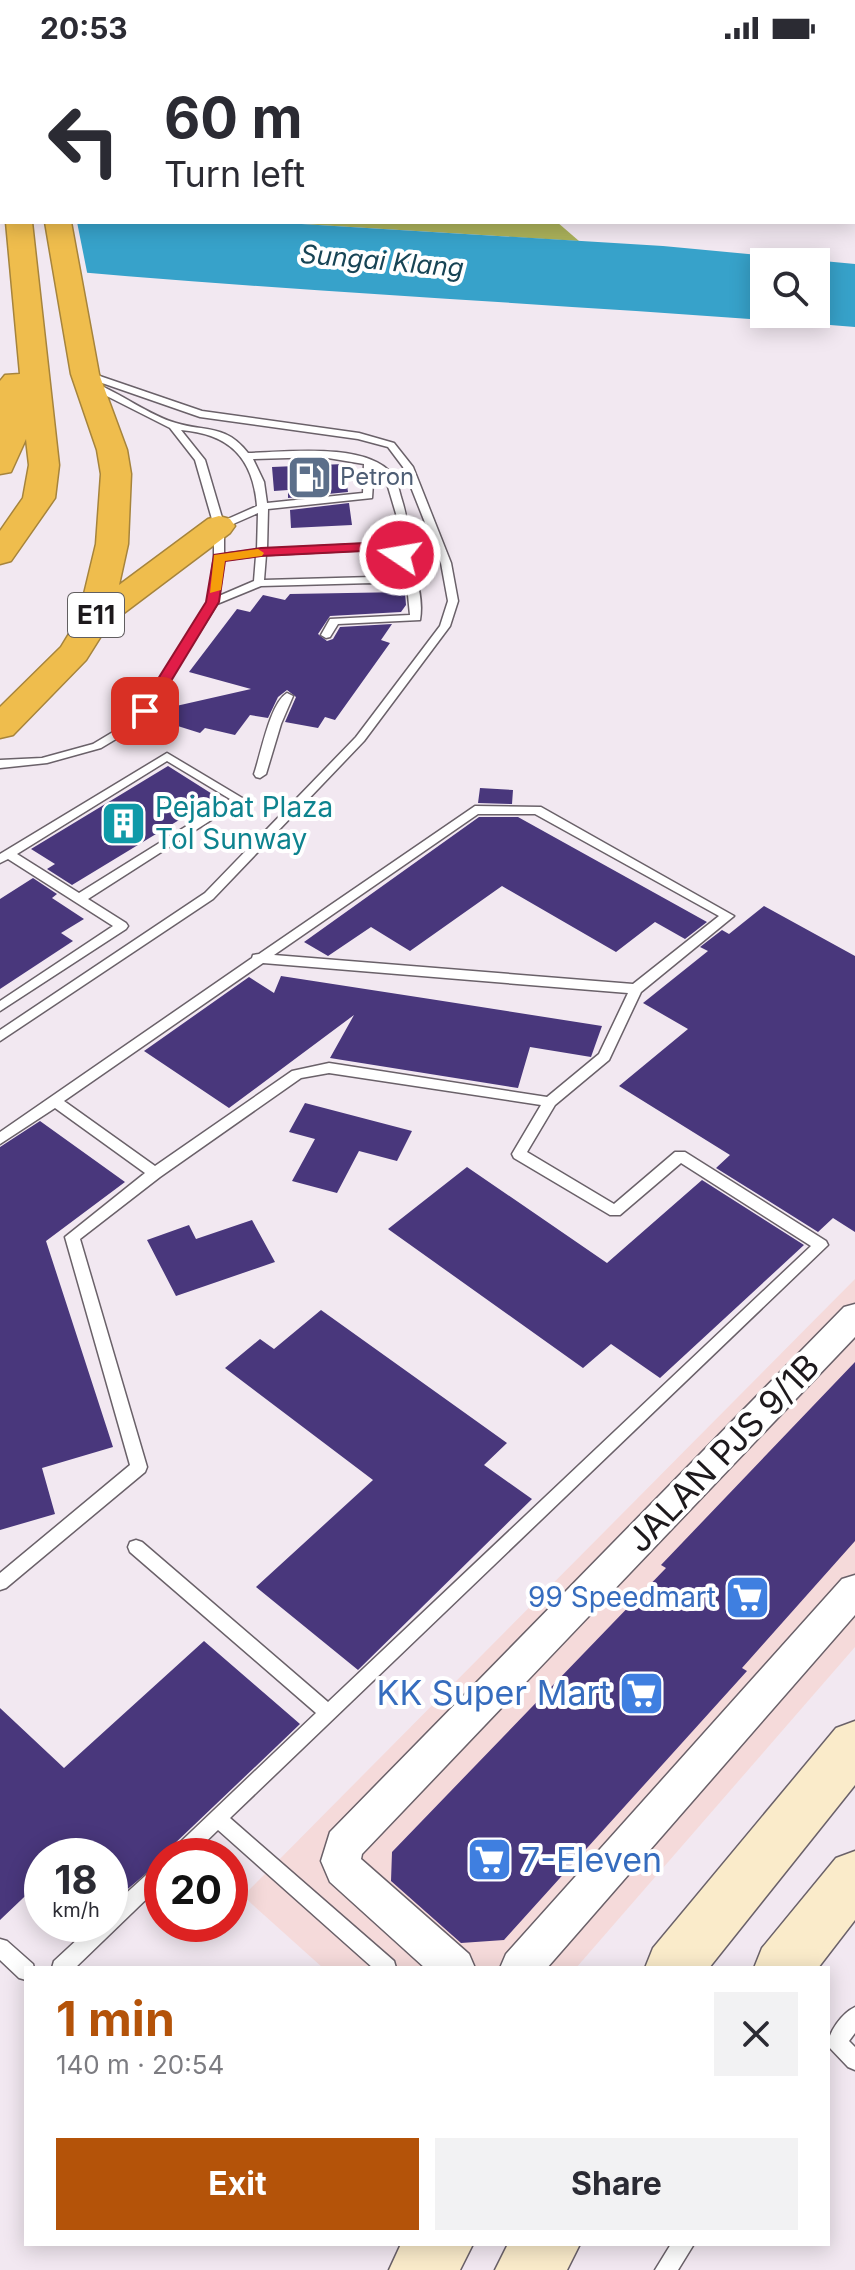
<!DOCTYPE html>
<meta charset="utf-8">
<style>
body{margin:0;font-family:Inter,sans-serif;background:#f2f2f3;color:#2b2b33;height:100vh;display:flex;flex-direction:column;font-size:30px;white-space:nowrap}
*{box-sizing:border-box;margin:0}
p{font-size:26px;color:#7c7c81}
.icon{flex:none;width:44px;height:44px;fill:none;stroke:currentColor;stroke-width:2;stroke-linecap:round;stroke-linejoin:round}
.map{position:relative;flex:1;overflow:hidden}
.sheet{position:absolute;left:24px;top:1910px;width:806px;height:280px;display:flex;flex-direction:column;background:#fff;border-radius:0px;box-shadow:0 4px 20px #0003}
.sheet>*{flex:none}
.banner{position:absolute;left:0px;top:0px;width:856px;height:168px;box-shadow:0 4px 20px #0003;background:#fff;color:#2b2b33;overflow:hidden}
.buttons{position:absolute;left:750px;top:192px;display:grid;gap:16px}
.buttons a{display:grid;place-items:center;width:80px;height:80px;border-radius:0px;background:#fff;box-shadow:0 4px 20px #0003;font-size:40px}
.speed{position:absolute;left:24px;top:1782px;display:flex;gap:16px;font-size:40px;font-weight:700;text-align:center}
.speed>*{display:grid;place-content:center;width:104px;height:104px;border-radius:50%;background:#fff;box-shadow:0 4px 20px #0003;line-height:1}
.speed small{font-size:20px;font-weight:400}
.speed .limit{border:12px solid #d22;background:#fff;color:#111}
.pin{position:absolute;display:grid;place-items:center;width:68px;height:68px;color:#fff;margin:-34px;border-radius:16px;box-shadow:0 4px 12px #0006}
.me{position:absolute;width:88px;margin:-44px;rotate:282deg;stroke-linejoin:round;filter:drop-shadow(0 0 6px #0008)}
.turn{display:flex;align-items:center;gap:28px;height:168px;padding:0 32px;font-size:36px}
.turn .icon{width:104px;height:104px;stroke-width:2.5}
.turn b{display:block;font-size:56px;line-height:68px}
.round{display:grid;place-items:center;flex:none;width:84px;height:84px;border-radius:0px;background:#f2f2f3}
.summary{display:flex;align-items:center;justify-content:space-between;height:136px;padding:0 32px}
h1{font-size:48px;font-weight:700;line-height:60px;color:#b45309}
.cta{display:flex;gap:16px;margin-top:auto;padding:16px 32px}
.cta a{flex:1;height:92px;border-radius:0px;background:#b45309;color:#fff;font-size:32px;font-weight:700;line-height:92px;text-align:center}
.cta a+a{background:#f2f2f3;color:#2b2b33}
.status{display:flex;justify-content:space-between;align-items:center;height:56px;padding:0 40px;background:#fff;direction:ltr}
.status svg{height:22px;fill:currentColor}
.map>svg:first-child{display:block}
.commercial{fill:#f5dada}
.forest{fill:#abb15a}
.water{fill:#37a2ca;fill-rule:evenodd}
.pier{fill:#f2e8f1}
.building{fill:#49377c}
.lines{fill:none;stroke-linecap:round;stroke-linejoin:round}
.lane-casing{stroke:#6a6169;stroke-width:3}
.street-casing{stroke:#6a6169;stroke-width:3}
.secondary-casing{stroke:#6a6169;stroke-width:3}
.highway-casing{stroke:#a6843c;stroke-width:3}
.lane{fill:#fff;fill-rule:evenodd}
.street{fill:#fff;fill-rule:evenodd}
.secondary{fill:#faebca;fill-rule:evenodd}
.highway{fill:#efbd4d;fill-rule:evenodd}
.route{fill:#e11d48;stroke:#92132f;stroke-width:2}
.slow{fill:#f59e0b}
.labels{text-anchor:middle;stroke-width:8;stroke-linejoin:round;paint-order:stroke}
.far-service-label{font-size:24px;fill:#4e5e75;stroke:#fff;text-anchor:start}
.far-water-label{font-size:26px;font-style:italic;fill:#174455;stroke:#fff}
.shield{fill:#fff;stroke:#615e60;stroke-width:2}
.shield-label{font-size:26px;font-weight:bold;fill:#1d191c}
.culture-label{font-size:28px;fill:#0d838f;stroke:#fff;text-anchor:start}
.shop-label{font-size:28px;fill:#366cbe;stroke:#fff;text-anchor:end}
.near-street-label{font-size:34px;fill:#1d191c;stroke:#fff}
.near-shop-label{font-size:34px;fill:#366cbe;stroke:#fff;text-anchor:end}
</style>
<div class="status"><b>20:53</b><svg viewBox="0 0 49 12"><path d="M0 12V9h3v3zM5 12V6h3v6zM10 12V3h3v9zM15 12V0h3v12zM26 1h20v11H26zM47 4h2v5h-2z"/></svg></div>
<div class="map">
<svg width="855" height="2214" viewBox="0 0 855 2214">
<rect width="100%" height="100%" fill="#f2e8f1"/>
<!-- commercial -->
<path class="commercial" d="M 855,1223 L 855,1591 L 576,1912 L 323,1912 L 243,1840 Z"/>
<!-- forest -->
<path class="forest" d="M 269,166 L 557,166 L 579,185 Z"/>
<!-- water -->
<path class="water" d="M 0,146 L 2,166 L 269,166 L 663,190 L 855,208 L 855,271 C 570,248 284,236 0,209 ZM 764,206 L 816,206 L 816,258 L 764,258 Z"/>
<!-- pier -->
<path class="pier" d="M 0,142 L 2,166 L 77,166 L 88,221 L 0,213 Z"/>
<!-- building -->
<path class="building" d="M 344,408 L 348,436 L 288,442 L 288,434 L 274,435 L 272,411 Z
M 349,447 L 352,469 L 291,472 L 290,454 Z
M 405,536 L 406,549 L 401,556 L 330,560 L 318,578 L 327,585 L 333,583 L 340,571 L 392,568 L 381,584 L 390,587 L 335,664 L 325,661 L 318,672 L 285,666 L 296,641 L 287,634 L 278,641 L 268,662 L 250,659 L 235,679 L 205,672 L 200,677 L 149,661 L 154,655 L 251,633 L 189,616 L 237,553 L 250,556 L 263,539 L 285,544 L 290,538 Z
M 168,710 L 217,741 L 72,829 L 47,813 L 55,808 L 31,793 Z
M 480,732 L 513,734 L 512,748 L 478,747 Z
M 479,761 L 518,761 L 707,866 L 685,883 L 655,866 L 616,896 L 502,830 L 410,895 L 371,871 L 328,900 L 304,886 Z
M 33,822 L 57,838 L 52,842 L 84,863 L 61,877 L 73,885 L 0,933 L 0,843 Z
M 764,850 L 855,900 L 855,1176 L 833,1162 L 818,1176 L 716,1112 L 730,1099 L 619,1030 L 688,973 L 643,947 L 708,895 L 700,891 L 722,874 L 729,878 Z
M 281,920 L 430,943 L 602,970 L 591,1001 L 530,991 L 518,1032 L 330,1002 L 354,959 L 229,1052 L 144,995 L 249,921 L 274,937 Z
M 305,1047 L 412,1075 L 397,1105 L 359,1095 L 337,1137 L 292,1125 L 315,1083 L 289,1076 Z
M 40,1065 L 125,1126 L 46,1185 L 113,1391 L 42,1412 L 55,1458 L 0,1474 L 0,1091 Z
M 467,1111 L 607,1207 L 702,1124 L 804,1189 L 660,1322 L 611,1288 L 583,1312 L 388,1173 Z
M 252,1164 L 275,1206 L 176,1240 L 147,1184 L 189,1169 L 196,1183 Z
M 321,1254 L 507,1387 L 484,1409 L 532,1443 L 358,1614 L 256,1531 L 373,1424 L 225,1312 L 260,1283 L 274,1293 Z
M 855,1306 L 855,1485 L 742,1612 L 747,1615 L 504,1884 L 461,1887 L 391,1825 L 392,1796 L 666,1512 L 661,1509 Z
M 204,1585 L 300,1668 L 170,1792 L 162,1804 L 110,1848 L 110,1800 L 42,1800 L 42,1824 L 0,1864 L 0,1652 L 64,1712 Z"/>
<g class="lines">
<defs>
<path id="lane" d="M 82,316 L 88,316 L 202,355 L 359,377 L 394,387 L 413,411 L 451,507 L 458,545 L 450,570 L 364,685 L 213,843 L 0,985 L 0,974 L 205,837 L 356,681 L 440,570 L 448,545 L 441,507 L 403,411 L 388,391 L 358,383 L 200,361 L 82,320 Z
M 92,326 C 119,336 150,360 176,367 C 205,376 226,368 248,397 C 286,396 366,386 392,418 C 397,424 399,433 401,441 C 404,451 407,460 407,471 L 393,490 C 415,504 424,540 420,564 L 338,568 L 330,581 L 326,582 L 321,579 L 330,563 L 410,559 L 407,529 L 372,527 L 261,530 L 217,548 L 149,657 L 126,677 L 101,692 L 47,707 L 0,712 L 0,704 L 42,702 L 93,688 L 118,673 L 141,653 L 208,546 L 214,502 L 214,470 L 195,404 L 170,372 L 89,331 L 87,329 ZM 181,374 C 229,378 253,401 257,450 L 223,465 L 205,404 ZM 322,401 L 364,408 L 363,437 L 267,447 L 264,426 L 253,403 ZM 374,412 L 386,424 L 397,461 L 395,476 L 384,487 L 267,493 L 268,453 L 372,442 ZM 258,457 L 257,494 L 224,498 L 224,472 ZM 385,493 L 396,501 L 405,523 L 372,521 L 264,524 L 266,499 ZM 256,500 L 254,525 L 219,540 L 224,504 Z
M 287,637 L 293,640 L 281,668 L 266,718 L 260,722 L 256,721 L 254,718 C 261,698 270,647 287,637 Z
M 167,697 L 244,743 L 88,843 L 126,867 L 128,870 L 126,873 L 0,955 L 0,945 L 113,870 L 8,803 L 0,807 L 0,798 ZM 167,705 L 230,743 L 79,837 L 17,798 Z
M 475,750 L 541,751 L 734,860 L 641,936 L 609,1004 L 555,1049 L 527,1096 L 614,1148 L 675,1096 L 685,1096 L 826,1185 L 828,1189 L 230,1762 L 394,1905 L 396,1912 L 373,1912 L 218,1774 L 191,1800 L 169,1800 L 172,1794 L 316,1657 L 130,1496 L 128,1491 L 130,1486 L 136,1484 L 142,1486 L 328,1646 L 811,1190 L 681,1107 L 620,1159 L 610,1159 L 514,1102 L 512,1098 L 541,1049 L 329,1017 L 301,1022 L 160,1121 L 80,1183 L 147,1411 L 145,1416 L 6,1532 L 0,1534 L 0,1517 L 130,1409 L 65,1181 L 145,1117 L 55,1052 L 0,1088 L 0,1076 L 252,902 L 253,899 L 259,898 ZM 478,758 L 535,758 L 719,860 L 633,928 L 274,899 ZM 263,907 L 628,937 L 599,998 L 547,1041 L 329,1007 L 292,1015 L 155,1110 L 64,1045 Z
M 162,1807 L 162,1828 L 75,1912 L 52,1912 L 54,1905 L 94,1868 L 110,1868 L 110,1852 L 156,1810 Z
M 0,1883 L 7,1885 L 33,1908 L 34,1912 L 26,1912 L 26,1924 L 19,1922 L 0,1904 Z
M 855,1951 L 855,1977 L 849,1985 L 855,1991 L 855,2014 L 848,2011 L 828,1990 C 828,1976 842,1957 855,1951 Z
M 671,2188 L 694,2188 L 678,2214 L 655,2214 Z"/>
<path id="street" d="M 855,1248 L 855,1281 L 362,1798 L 361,1803 L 469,1898 L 475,1912 L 425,1912 L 330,1826 L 321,1805 L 330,1776 L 844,1251 Z
M 855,1519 L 855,1559 L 547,1912 L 500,1912 L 506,1898 L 842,1523 Z"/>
<path id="secondary" d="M 855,1665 L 855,1729 L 709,1912 L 645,1912 L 653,1892 L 836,1672 Z
M 855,1795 L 855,1864 L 818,1912 L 754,1912 L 762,1892 L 836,1802 Z
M 401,2188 L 473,2188 L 460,2214 L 389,2214 Z
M 508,2188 L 580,2188 L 567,2214 L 495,2214 Z"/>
<path id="highway" d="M 0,0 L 13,0 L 13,2 L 2,2 L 2,9 Z
M 40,0 L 63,0 L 64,2 L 41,2 Z
M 577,0 L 605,0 L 606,2 L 578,2 Z
M 636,0 L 664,0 L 665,2 L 637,2 Z
M 682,0 L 708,0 L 709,2 L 683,2 Z
M 854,84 L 855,84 L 855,98 L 854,98 Z
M 6,166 L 32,166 L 59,409 L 55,442 L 11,505 L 0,508 L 0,475 L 23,442 L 29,409 L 26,383 L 11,416 L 0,418 L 0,325 L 5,319 L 20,318 Z
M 45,166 L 71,166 L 99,318 L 127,394 L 131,418 L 128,488 L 119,529 L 208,463 L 219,460 L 230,463 L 235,470 L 230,477 L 108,569 L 86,604 L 13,679 L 0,682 L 0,651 L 61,591 L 78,563 L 96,488 L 101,418 L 97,394 L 71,318 Z"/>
</defs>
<!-- lane casing -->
<use href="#lane" class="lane-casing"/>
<!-- street casing -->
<use href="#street" class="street-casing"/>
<!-- secondary casing -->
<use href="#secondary" class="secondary-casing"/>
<!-- highway casing -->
<use href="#highway" class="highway-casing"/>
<!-- lane -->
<use href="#lane" class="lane"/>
<!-- street -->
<use href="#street" class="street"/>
<!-- secondary -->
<use href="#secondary" class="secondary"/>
<!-- highway -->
<use href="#highway" class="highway"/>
</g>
<!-- route -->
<path class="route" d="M 387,486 L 405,496 L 405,502 L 396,502 L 384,494 L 261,500 L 225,505 L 219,546 L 151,658 L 145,659 L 138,655 L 206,546 L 214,499 L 261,492 Z"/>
<!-- slow -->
<path class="slow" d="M 258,493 L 264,497 L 262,500 L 225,505 L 221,534 L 210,537 L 214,499 Z"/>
<!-- icons -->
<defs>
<symbol id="fuel-square" viewBox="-11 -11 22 22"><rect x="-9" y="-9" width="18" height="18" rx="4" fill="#5c6f8a" stroke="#fff"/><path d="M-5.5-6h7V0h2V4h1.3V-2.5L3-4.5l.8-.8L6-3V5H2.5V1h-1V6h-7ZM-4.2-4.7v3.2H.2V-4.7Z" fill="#fff"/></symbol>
<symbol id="building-square" viewBox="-11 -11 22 22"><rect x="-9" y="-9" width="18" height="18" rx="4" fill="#0f9aa8" stroke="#fff"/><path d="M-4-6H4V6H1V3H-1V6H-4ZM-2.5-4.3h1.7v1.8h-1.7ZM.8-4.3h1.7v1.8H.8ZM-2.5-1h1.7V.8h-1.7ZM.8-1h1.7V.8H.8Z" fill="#fff"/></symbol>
<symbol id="supermarket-square" viewBox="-11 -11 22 22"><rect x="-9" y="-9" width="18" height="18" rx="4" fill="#3f7fe0" stroke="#fff"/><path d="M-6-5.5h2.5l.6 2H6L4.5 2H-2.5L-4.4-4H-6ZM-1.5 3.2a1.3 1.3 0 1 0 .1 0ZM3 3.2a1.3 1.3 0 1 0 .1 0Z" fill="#fff"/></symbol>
</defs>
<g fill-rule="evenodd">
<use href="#fuel-square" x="284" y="396" width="51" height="51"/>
<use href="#building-square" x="98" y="742" width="51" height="51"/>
<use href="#supermarket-square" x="722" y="1516" width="51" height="51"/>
<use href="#supermarket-square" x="616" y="1612" width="51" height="51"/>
<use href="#supermarket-square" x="464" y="1778" width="51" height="51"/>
</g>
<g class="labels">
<!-- far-service labels -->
<g class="far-service-label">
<text x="340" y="429">Petron</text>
</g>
<!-- far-water labels -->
<g class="far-water-label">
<text transform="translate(382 205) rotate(5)" y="9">Sungai Klang</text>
</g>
<!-- shield labels -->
<rect class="shield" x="68" y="537" width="56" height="44" rx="6"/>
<g class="shield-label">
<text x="96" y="568">E11</text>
</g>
<!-- culture labels -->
<g class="culture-label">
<text x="155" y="761">Pejabat Plaza<tspan x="155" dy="32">Tol Sunway</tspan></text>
</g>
<!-- shop labels -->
<g class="shop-label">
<text x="716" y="1551">99 Speedmart</text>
</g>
<!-- near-street labels -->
<g class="near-street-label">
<text transform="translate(723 1397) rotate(-46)" y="12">JALAN PJS 9/1B</text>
</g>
<!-- near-shop labels -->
<g class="near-shop-label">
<text x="611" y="1649">KK Super Mart</text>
<text x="521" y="1816" text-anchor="start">7-Eleven</text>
</g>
</g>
</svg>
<div class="buttons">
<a><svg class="icon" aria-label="search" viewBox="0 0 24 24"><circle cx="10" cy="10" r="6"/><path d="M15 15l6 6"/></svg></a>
</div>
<div class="speed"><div>18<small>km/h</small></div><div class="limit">20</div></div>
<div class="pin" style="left:145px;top:655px;background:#d93025"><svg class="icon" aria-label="arrive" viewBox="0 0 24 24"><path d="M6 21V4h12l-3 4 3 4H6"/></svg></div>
<svg class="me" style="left:400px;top:499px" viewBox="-20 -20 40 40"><circle r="17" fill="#e11d48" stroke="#fff" stroke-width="3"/><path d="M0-11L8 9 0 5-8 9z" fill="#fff"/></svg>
<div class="banner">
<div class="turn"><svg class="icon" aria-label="left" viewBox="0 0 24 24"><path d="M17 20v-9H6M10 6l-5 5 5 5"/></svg><div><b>60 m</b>Turn left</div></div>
</div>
<section class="sheet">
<div class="summary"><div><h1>1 min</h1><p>140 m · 20:54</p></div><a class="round"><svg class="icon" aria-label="close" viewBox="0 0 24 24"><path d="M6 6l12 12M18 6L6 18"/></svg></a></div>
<div class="cta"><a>Exit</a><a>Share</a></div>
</section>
</div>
